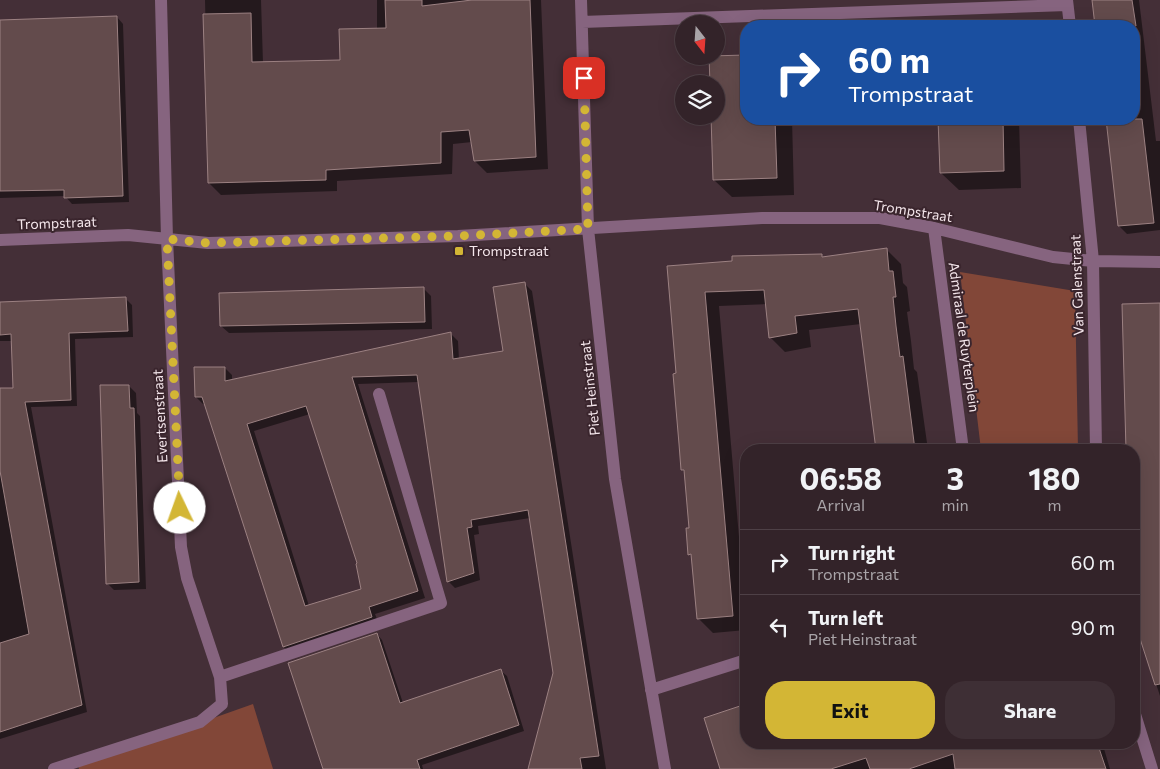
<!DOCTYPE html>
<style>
body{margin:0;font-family:Commissioner,sans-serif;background:#3e2f35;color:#f1f3f6;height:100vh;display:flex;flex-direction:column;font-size:19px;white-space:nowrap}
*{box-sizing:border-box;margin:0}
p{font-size:16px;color:#a9a4a8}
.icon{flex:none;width:28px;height:28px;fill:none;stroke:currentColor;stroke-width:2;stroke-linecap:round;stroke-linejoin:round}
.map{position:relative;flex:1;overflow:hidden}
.drawer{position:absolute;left:740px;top:444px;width:400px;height:305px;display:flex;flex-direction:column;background:#332329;border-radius:20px;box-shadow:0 5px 20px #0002,0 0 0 1px #4e4046}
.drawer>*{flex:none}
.guide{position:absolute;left:740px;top:20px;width:400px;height:105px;border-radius:20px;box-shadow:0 5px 20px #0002,0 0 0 1px #4e4046;background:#1a4fa0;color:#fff;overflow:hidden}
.needle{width:32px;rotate:163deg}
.tools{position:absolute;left:675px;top:15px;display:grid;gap:10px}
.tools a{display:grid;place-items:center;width:50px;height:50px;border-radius:50%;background:#332329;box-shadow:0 5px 20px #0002,0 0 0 1px #4e4046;font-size:25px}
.pin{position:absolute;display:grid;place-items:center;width:42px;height:42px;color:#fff;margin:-21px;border-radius:10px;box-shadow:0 2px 8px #0006}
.me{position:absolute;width:55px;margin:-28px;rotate:357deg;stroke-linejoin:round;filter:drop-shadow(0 0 4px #0008)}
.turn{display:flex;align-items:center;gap:18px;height:105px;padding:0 25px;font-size:22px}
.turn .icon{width:65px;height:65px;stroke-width:2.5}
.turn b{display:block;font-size:35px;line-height:42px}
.eta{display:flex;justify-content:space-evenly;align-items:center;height:85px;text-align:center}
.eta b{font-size:30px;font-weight:700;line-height:35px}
.primary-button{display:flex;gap:10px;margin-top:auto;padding:10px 25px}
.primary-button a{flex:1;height:58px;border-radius:20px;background:#d3b635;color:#111;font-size:20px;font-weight:700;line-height:58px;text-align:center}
.primary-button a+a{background:#3e2f35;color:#f1f3f6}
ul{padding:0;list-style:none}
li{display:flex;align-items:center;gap:15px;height:65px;padding:0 25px;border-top:1px solid #4e4046}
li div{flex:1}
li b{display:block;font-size:19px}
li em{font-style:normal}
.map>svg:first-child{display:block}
.green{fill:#824738}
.shadow{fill:#0007;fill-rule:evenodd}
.building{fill:#634b4c;stroke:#9c8182;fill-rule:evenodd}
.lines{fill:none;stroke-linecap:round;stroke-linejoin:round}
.minor{stroke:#86647f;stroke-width:12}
.route{stroke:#d3b635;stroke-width:9;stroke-dasharray:0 16.2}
.poi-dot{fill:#d3b635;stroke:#3a252d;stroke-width:2}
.labels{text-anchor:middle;stroke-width:4;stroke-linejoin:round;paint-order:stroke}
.street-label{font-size:14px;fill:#f4e6eb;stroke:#3a252d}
.poi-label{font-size:14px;fill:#f4e6eb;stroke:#3a252d;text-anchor:start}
</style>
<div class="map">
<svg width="1160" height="769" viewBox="0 0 1160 769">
<rect width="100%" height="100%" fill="#442f37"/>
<!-- green -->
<path class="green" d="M 960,272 L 1075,291 L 1078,450 L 981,450 Z
M 253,704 L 273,769 L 79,769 L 78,766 Z"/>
<!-- shadow -->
<path class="shadow" d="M 205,0 L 261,0 L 263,63 L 341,61 L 377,29 L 377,0 L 541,0 L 548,169 L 487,173 L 475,161 L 472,142 L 453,144 L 452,174 L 337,181 L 337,191 L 221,195 L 209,183 Z
M 1093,0 L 1139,0 L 1156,141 L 1160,141 L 1160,230 L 1127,234 L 1119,226 L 1107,119 L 1134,119 L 1134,26 L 1096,26 Z
M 117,17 L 123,24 L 129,202 L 72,204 L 65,196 L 0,198 L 0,21 Z
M 746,56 L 746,119 L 792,119 L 794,195 L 732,197 L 714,180 L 716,84 L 711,57 Z
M 940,119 L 1019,119 L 1021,188 L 959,190 L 941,173 Z
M 886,249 L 901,264 L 903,283 L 907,287 L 910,311 L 907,312 L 911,341 L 914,369 L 917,372 L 928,450 L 877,450 L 861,324 L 809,330 L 811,347 L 785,352 L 770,337 L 767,304 L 719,306 L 743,583 L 746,582 L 746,630 L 713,633 L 698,618 L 693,558 L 690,554 L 690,529 L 686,473 L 682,470 L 677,374 L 668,267 L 822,255 L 824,258 Z
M 525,284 L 532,291 L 606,769 L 529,769 L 555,674 L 530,518 L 478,526 L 479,534 L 474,535 L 480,580 L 455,588 L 448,581 L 419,382 L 358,384 L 425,598 L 375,614 L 379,624 L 291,654 L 284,647 L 206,404 L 203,404 L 196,397 L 225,368 L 232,375 L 232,381 L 451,334 L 458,341 L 459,360 L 505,352 ZM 310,414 L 358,564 L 362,589 L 309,606 L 254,431 Z
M 423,288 L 431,296 L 432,329 L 229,333 L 221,326 Z
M 126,299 L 132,305 L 133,337 L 75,339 L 77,406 L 31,407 L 87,712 L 0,739 L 0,389 L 14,389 L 13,341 L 0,341 L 0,303 Z
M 1160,304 L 1160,696 L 1134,616 L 1134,450 L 1127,450 Z
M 129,386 L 136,393 L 137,413 L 140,416 L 146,589 L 114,590 L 107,583 Z
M 377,634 L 382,640 L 403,703 L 501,671 L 507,676 L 524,731 L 422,765 L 423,769 L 324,769 Z
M 746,706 L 746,742 L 1102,742 L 1110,769 L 722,769 L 705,719 Z"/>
<!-- building -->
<path class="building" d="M 385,0 L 422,0 L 422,6 L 472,0 L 530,0 L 536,157 L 474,161 L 469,130 L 441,132 L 441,163 L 326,170 L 326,180 L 208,183 L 203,14 L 251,13 L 252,62 L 340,60 L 339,29 L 386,28 Z
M 1092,0 L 1132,0 L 1136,26 L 1095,26 Z
M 117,16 L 123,196 L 64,198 L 64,190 L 0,191 L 0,20 Z
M 746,55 L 746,119 L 775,119 L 777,178 L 713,180 L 711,116 L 716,116 L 716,84 L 710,84 L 709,56 Z
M 938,119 L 1003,119 L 1004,171 L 940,173 Z
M 1106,119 L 1142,119 L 1154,223 L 1118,226 Z
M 887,248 L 889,271 L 893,271 L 896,297 L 893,297 L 896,326 L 900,357 L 903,356 L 915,450 L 876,450 L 858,309 L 795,316 L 797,333 L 769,338 L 764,290 L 705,292 L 733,616 L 697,619 L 691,554 L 688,555 L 686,528 L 689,528 L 684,470 L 681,470 L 679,444 L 673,374 L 676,373 L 667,266 L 732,261 L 732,256 L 822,254 L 822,257 Z
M 525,282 L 599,756 L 580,758 L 582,769 L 528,769 L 553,673 L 528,510 L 471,520 L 472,527 L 467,528 L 474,573 L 447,582 L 417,375 L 352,377 L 418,591 L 369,607 L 372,617 L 283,647 L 202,397 L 195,397 L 194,367 L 225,367 L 225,381 L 451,332 L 453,359 L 503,351 L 493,287 ZM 306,406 L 357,563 L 356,564 L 361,589 L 305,606 L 247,424 Z
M 424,287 L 425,322 L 220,326 L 219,293 Z
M 126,297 L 128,331 L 69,333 L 71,400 L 25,402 L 82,705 L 0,732 L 0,643 L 29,634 L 0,471 L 0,388 L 13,388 L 11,334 L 0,335 L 0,302 Z
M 1160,303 L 1160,684 L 1155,685 L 1134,620 L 1134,450 L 1126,450 L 1122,304 Z
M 100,385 L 129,385 L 130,408 L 134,408 L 139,582 L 106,584 Z
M 377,633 L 400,703 L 501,669 L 519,725 L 417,760 L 420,769 L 323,769 L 288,663 Z
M 746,704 L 746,742 L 1097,742 L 1106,769 L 955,769 L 953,754 L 909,769 L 870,769 L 866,758 L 831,769 L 720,769 L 704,718 Z"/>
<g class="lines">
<!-- minor -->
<path class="minor" d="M 581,0 L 588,229 L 615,479 L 665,769
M 1067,0 L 1070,26
M 582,22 L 1067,5
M 1079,119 L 1093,261 L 1096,450
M 934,228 L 963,450
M 0,240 L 128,235 L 208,243 L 458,236 L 762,218 L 880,218 L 934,228 L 1053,257 L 1093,261 L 1160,262
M 220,677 L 441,603 L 379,394
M 651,690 L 746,660
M 1134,711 L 1152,769
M 54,769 L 200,722 L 222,704 L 220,677 L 187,578 L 181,547 L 167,239 L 161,0"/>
</g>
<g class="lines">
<!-- route -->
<path class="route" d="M 180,508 L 167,239 L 208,243 L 458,236 L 588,229 L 584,78"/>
</g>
<!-- markers -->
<rect class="poi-dot" x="454" y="246" width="10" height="10" rx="2.5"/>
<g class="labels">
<!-- street labels -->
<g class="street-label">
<text transform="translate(913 211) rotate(9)" y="5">Trompstraat</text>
<text transform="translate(57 223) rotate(-2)" y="5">Trompstraat</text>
<text transform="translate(1077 285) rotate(-92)" y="5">Van Galenstraat</text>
<text transform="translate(964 337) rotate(82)" y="5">Admiraal de Ruyterplein</text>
<text transform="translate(590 388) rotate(-96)" y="5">Piet Heinstraat</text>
<text transform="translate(160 416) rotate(-93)" y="5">Evertsenstraat</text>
</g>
<!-- poi labels -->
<g class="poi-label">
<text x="469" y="256">Trompstraat</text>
</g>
</g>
</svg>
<div class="tools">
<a><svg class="needle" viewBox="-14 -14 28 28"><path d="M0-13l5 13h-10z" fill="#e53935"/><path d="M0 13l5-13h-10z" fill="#a9a4a8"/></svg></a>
<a><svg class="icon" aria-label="layers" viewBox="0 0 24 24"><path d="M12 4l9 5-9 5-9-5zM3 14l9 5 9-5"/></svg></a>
</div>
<div class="pin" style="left:584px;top:78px;background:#d93025"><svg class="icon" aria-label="arrive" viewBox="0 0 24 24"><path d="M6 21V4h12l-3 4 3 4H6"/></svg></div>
<svg class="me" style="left:180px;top:508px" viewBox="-20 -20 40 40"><circle r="19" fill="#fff"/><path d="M0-13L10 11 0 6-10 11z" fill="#d3b635"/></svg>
<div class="guide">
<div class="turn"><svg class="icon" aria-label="right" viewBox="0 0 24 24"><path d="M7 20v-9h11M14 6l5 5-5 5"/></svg><div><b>60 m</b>Trompstraat</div></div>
</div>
<section class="drawer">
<div class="eta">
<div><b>06:58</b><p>Arrival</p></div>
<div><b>3</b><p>min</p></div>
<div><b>180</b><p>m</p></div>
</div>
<ul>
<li><svg class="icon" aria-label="right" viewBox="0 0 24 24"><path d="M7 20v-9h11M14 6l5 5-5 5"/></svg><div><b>Turn right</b><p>Trompstraat</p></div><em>60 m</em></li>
<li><svg class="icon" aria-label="left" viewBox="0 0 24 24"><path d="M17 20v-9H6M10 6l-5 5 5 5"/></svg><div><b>Turn left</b><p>Piet Heinstraat</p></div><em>90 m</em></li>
</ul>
<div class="primary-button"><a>Exit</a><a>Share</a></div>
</section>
</div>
